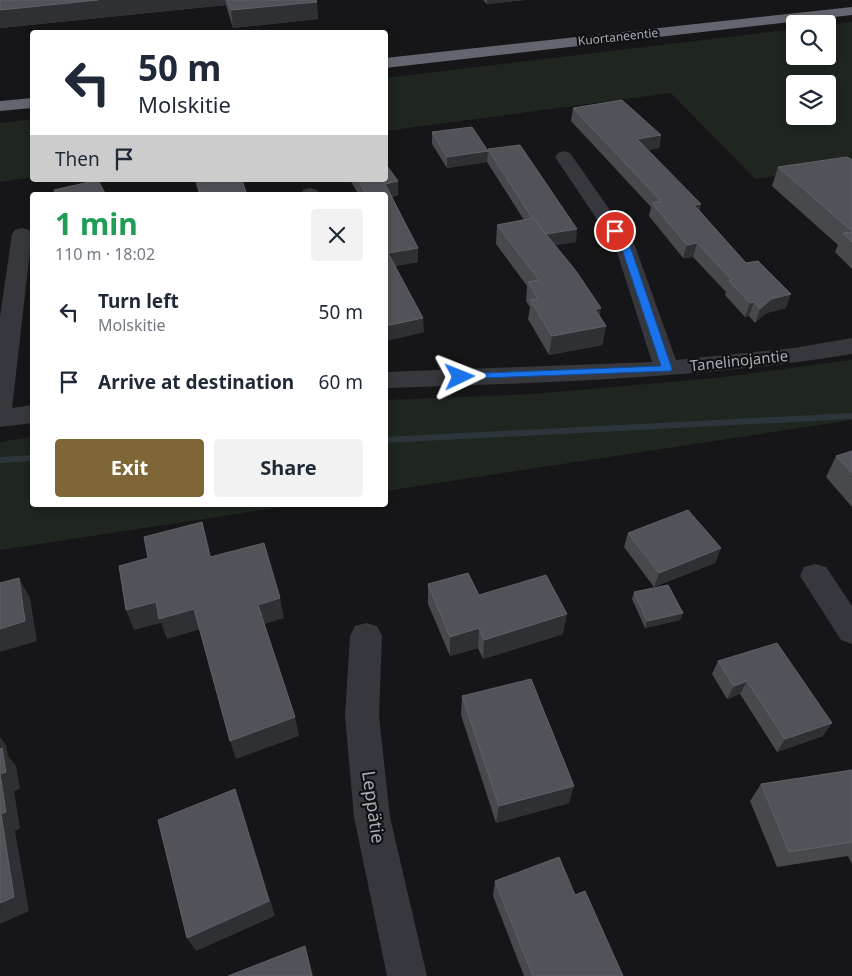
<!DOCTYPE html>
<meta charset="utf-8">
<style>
body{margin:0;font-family:"Noto Sans",sans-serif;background:#f2f2f3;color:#1f2937;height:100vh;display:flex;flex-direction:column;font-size:19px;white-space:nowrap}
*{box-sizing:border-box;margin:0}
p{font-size:16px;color:#747a83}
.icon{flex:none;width:28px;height:28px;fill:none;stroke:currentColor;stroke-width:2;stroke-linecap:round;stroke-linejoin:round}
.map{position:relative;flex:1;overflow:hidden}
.sheet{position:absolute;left:30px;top:192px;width:358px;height:315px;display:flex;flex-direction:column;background:#fff;border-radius:5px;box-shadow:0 2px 8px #0003}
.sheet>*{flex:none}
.banner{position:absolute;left:30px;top:30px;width:358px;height:152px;border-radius:5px;box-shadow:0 2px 8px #0003;background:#fff;color:#1f2937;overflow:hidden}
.controls{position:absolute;left:786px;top:15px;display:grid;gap:10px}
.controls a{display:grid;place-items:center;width:50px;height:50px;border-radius:5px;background:#fff;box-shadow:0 2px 8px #0003;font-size:25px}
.pin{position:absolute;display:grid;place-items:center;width:42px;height:42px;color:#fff;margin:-21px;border:2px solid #fff;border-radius:50%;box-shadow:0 1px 5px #0007}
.me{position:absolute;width:55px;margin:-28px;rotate:88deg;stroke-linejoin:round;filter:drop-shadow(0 0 4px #0008)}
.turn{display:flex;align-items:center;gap:18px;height:105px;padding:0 25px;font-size:22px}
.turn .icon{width:65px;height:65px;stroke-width:2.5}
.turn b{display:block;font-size:35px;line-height:42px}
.then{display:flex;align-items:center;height:48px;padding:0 25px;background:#0003;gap:10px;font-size:19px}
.round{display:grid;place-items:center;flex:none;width:52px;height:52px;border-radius:5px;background:#f2f2f3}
.summary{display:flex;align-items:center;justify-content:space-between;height:85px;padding:0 25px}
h1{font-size:30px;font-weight:700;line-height:38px;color:#1e9e55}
.cta{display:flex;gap:10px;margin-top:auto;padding:10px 25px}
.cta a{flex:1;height:58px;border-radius:5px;background:#7e6636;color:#fff;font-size:20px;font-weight:700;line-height:58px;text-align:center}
.cta a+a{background:#f2f2f3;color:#1f2937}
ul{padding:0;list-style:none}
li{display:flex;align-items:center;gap:15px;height:70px;padding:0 25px}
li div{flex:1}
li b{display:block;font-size:19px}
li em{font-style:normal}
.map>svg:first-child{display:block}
.green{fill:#1e261f;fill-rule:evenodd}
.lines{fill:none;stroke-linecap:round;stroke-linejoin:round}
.stream{fill:#2c353c;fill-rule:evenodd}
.minor{fill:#37383d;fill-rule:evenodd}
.highway{fill:#63666e;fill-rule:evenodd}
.wall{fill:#47494d}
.shaded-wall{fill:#2f3033}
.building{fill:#525359;stroke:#5f6168}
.route{fill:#1a73e8;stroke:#114b97}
.labels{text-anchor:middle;stroke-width:4.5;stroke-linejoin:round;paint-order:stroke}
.far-street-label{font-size:12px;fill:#a8adb8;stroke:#111113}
.street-label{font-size:15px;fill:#a8adb8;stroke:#111113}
.near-street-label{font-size:18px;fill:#a8adb8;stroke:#111113}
</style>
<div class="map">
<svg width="852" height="976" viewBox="0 0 852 976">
<rect width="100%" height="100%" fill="#161618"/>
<!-- green -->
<path class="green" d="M 852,22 L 852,165 L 755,179 L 671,93 L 385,131 L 385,78 L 795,29 L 795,56 L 828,56 L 828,25 ZM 795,84 L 828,84 L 828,116 L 795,116 Z
M 32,119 L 32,177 L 0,182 L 0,123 Z
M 852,360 L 852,420 L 385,491 L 385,400 L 532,394 L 715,378 Z
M 32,437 L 32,505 L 295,505 L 0,550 L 0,442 Z"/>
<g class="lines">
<!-- stream -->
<path class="stream" d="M 852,413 L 852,419 L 385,443 L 385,437 Z
M 32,455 L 32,461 L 0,463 L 0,457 Z"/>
<!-- minor -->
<path class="minor" d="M 564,151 L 570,153 L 635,246 L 676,360 L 794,348 L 852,338 L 852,354 C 697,379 542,383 385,388 L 385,372 L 652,362 L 615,246 L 555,157 L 558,153 Z
M 310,188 L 317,190 L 320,195 L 300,195 L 303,190 Z
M 22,228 L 29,230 L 32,234 L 12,408 L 32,405 L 32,423 L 0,427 L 0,317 L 12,234 L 15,230 Z
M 815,564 L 826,567 L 852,606 L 852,644 L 841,640 L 800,576 L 804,567 Z
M 366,623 L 377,626 L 382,636 L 379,716 L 390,817 L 427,976 L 387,976 L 354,817 L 345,716 L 350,636 L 355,626 Z"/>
<!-- highway -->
<path class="highway" d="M 852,7 L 852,15 L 385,68 L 385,58 Z
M 32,98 L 32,108 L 0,111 L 0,101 Z"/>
</g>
<!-- wall -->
<path class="wall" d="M 0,0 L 316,0 L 318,19 L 233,28 L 226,5 L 0,28 Z
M 483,0 L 525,0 L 487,4 Z
M 573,108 L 661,135 L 659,148 L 648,150 L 700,211 L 786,308 L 766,313 L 755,323 L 749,316 L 745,317 L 725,295 L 726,292 L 693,257 L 683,258 L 649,216 L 651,207 L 571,121 Z
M 432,132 L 488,150 L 488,149 L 576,242 L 555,245 L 606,326 L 602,345 L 549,355 L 528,319 L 530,307 L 526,301 L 527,286 L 496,244 L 497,225 L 524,220 L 487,162 L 447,168 L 432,144 Z
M 852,160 L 852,269 L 835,252 L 838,245 L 772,186 L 778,167 Z
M 195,180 L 242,180 L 247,195 L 199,195 Z
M 350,180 L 385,180 L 398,181 L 398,195 L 392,197 L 418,248 L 418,262 L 395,266 L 424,332 L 385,341 L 385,195 L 359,195 Z
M 852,451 L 852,507 L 826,477 L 836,456 Z
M 628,533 L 721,548 L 715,563 L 654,587 L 624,547 Z
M 428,584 L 479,595 L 563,634 L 483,659 L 478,648 L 450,656 L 428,604 Z
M 634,592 L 680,620 L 645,628 L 632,599 Z
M 718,661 L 823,736 L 777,752 L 740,694 L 727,699 L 712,674 Z
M 462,696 L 569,803 L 496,823 L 461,715 Z
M 852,770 L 852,864 L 848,856 L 777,867 L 750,801 L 761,784 Z
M 495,881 L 575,895 L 623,976 L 524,976 L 493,896 Z"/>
<!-- shaded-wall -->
<path class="shaded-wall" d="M 98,0 L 225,0 L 226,5 L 0,28 L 0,10 Z
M 487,0 L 525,0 L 487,4 Z
M 317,2 L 318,19 L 233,28 L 231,10 Z
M 661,135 L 659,148 L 635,152 L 637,139 Z
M 488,151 L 487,162 L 447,168 L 447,157 Z
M 398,181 L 398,195 L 386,198 L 385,184 Z
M 701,204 L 698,218 L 694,205 Z
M 577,229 L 576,242 L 541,247 L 542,234 Z
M 697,243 L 693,257 L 683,258 L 687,245 Z
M 418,248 L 418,262 L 388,267 L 388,253 Z
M 791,294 L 786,308 L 766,313 L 755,323 L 760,309 L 771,299 Z
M 754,302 L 749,316 L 745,317 L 750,303 Z
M 601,308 L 598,327 L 595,309 Z
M 423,318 L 424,332 L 385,341 L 385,326 Z
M 606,326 L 602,345 L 549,355 L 552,336 Z
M 202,522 L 208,543 L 216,577 L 210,557 Z
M 721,548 L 715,563 L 654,587 L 659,573 Z
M 19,578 L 30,598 L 37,641 L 0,652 L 0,629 Z
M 280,598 L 284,618 L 262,625 L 258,605 Z
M 156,602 L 194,609 L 201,629 L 167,639 L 161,623 L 134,630 L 126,610 Z
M 683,613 L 680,620 L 645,628 L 647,621 Z
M 567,614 L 563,634 L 483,659 L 484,640 Z
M 479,628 L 478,648 L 450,656 L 450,637 Z
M 747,681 L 740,694 L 727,699 L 734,686 Z
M 295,717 L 299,736 L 236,759 L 230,741 Z
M 832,723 L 823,736 L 777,752 L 785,739 Z
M 0,737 L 6,745 L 8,756 L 16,766 L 20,789 L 14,791 L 20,828 L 15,831 L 29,911 L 0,924 L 1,814 Z
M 574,786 L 569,803 L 496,823 L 499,806 Z
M 235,789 L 241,806 L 275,916 L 196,951 L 187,938 Z
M 305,946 L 309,959 L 313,976 L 312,976 Z"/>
<!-- building -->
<path class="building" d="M 0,0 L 98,0 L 0,10 Z
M 227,0 L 316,0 L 317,2 L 231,10 Z
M 622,100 L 661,135 L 637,139 L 701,204 L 694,205 L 746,263 L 758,261 L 791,294 L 771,299 L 760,309 L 754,302 L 750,303 L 729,281 L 732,280 L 697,243 L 687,245 L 652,203 L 661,201 L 573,108 Z
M 472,127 L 488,151 L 447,157 L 432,132 Z
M 520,145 L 577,229 L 546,234 L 533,218 L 532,218 L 488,149 Z
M 847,157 L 852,160 L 852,231 L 778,167 Z
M 385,163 L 398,181 L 385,184 L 418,248 L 388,253 L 423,318 L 385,326 L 385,195 L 367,195 L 358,180 L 385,180 Z
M 98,180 L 106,195 L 56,195 L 54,190 Z
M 196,180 L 242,180 L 247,195 L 201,195 Z
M 533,218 L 576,271 L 601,308 L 595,309 L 606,326 L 552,336 L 530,300 L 538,299 L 528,282 L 539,280 L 497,225 Z
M 852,232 L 852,242 L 843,233 Z
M 852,451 L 852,473 L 836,456 Z
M 688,510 L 721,548 L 659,573 L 628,533 Z
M 202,522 L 210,557 L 264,543 L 280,598 L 258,605 L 295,717 L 230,741 L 194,609 L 159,619 L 156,602 L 126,610 L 119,566 L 148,558 L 144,537 Z
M 468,573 L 479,595 L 546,575 L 567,614 L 484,640 L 479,628 L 450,637 L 428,584 Z
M 19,578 L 25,621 L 0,629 L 0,583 Z
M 668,585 L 683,613 L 647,621 L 634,592 Z
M 777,643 L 832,723 L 785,739 L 747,681 L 734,686 L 718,661 Z
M 531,679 L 574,786 L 499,806 L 462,696 Z
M 2,748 L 6,772 L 0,774 L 6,812 L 1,814 L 14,897 L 0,903 L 0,749 Z
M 852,770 L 852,842 L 789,852 L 761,784 Z
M 235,789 L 269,901 L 187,938 L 158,820 Z
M 559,857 L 575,895 L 585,891 L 623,976 L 533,976 L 495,881 Z
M 305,946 L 312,976 L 228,976 Z"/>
<!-- route -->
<path class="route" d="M 612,229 L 618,229 L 630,246 L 672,369 L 671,371 L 457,379 L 457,375 L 460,374 L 661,366 L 621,246 L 611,231 Z"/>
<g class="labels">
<!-- far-street labels -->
<g class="far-street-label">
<text transform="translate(618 37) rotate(-6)" y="4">Kuortaneentie</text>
</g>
<!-- street labels -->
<g class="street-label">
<text transform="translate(739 361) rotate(-6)" y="5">Tanelinojantie</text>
</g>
<!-- near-street labels -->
<g class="near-street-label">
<text transform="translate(373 807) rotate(82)" y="6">Leppätie</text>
</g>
</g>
</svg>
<div class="controls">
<a><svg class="icon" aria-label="search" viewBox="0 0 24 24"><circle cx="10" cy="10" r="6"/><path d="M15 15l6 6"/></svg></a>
<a><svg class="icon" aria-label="layers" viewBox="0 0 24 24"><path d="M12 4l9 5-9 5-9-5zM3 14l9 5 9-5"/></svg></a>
</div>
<div class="pin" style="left:615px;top:231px;background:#d93025"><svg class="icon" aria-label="arrive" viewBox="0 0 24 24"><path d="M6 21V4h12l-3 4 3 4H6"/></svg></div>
<svg class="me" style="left:460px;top:377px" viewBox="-20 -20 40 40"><path d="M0-17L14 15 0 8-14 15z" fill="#1a73e8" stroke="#fff" stroke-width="4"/></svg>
<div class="banner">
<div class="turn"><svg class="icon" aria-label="left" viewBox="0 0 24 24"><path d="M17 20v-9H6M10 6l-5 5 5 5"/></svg><div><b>50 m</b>Molskitie</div></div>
<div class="then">Then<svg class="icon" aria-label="arrive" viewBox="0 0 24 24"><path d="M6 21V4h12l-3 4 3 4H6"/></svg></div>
</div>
<section class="sheet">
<div class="summary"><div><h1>1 min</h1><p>110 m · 18:02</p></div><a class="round"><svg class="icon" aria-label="close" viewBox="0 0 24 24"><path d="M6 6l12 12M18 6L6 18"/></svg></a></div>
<ul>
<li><svg class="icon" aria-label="left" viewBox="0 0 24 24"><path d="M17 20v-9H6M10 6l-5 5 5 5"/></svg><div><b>Turn left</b><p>Molskitie</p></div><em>50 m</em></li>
<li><svg class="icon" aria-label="arrive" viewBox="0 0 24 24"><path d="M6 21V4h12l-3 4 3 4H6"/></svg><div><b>Arrive at destination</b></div><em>60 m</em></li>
</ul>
<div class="cta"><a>Exit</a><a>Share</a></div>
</section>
</div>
